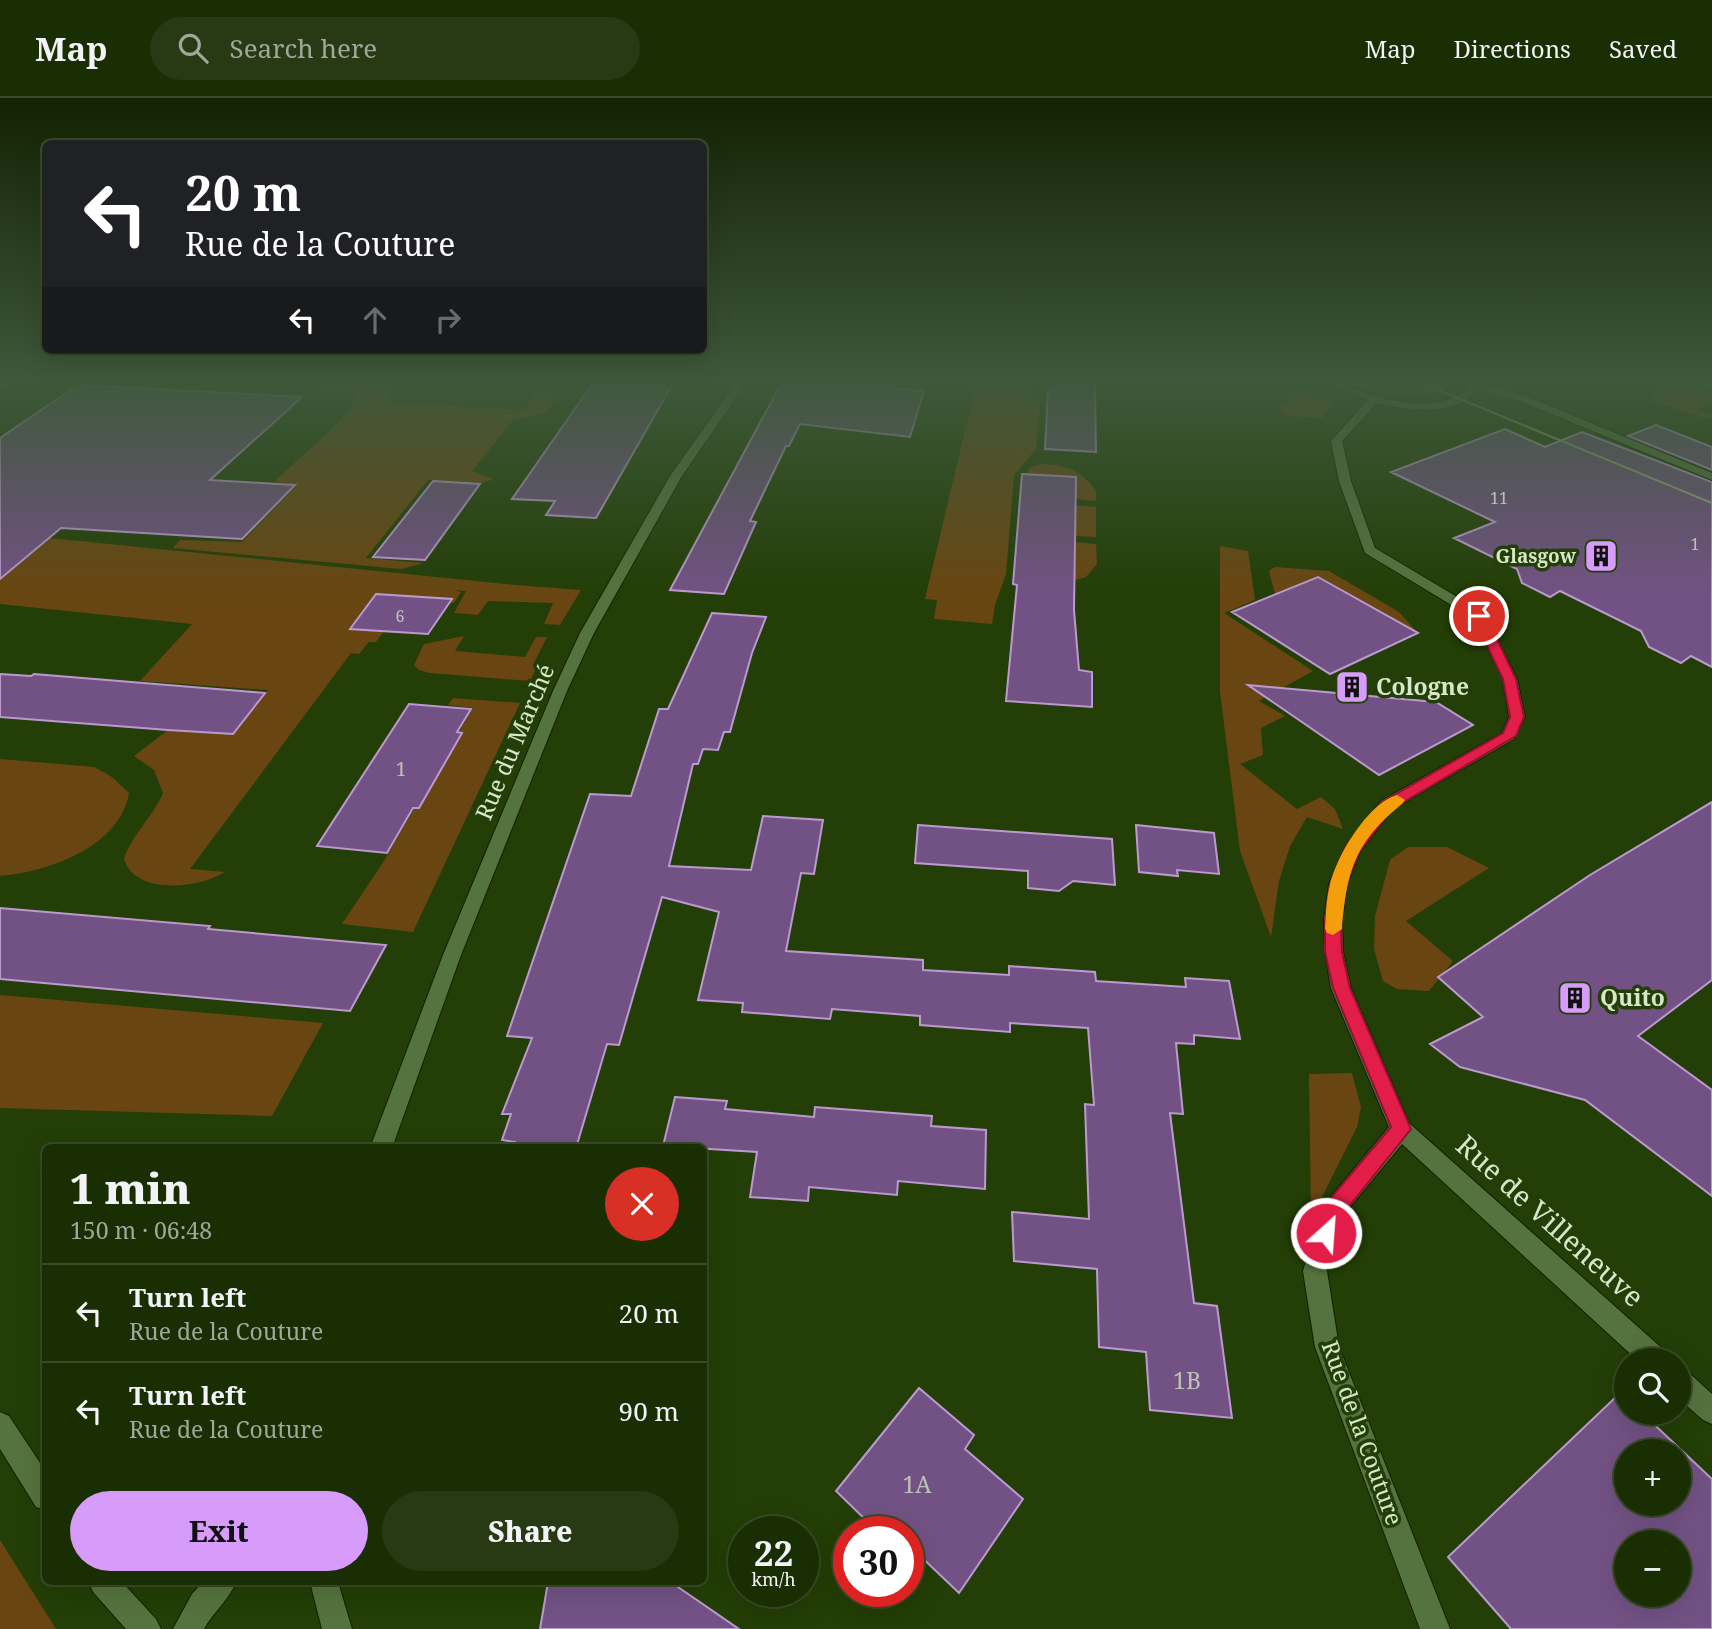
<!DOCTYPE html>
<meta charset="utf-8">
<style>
body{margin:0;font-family:"Noto Serif",serif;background:#273a13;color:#f1f3f6;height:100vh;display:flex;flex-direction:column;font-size:26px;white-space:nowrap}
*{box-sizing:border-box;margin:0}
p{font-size:23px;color:#9fa89a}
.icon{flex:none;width:38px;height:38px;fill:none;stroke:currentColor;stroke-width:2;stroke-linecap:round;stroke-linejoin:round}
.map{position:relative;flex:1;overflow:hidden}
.details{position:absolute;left:42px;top:1046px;width:665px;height:441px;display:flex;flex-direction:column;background:#1a2e04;border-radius:10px;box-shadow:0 7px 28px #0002,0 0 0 2px #384a26}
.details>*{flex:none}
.top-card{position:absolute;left:42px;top:42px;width:665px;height:214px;border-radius:10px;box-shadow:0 7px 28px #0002,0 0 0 2px #384a26;background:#202124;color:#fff;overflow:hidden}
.buttons{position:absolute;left:1614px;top:1250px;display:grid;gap:14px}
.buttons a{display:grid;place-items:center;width:77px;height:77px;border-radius:50%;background:#1a2e04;box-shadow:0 7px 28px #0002,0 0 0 2px #384a26;font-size:35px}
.speed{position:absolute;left:728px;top:1418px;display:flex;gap:14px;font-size:35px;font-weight:700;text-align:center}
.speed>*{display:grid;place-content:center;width:91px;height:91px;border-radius:50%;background:#1a2e04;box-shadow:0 7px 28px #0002,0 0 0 2px #384a26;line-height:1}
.speed small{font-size:18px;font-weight:400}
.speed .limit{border:10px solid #d22;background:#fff;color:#111}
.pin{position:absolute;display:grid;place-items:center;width:60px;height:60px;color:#fff;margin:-30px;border:4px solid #fff;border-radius:50%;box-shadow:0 2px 7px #0007}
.me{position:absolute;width:77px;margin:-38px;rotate:26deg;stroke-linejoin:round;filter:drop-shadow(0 0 5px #0008)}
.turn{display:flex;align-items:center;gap:24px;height:147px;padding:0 28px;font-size:32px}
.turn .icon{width:91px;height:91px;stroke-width:2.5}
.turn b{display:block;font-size:49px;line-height:60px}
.lanes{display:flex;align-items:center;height:66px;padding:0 28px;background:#0003;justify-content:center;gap:35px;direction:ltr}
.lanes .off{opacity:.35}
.round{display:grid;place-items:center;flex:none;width:74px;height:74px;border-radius:37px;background:#273a13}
.head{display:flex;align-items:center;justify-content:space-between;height:119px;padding:0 28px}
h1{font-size:42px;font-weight:800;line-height:52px}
.cta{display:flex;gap:14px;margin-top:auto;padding:14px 28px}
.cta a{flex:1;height:80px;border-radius:42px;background:#d79bf9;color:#111;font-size:28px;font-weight:800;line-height:80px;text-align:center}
.cta a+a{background:#273a13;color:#f1f3f6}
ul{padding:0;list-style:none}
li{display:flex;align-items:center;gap:21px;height:98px;padding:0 28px;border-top:2px solid #384a26}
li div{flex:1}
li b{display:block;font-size:26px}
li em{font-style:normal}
header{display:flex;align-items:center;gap:42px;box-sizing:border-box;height:98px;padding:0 35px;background:#1a2e04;border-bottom:2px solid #384a26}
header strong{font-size:33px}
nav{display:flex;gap:38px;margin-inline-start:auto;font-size:24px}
.search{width:490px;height:63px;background:#273a13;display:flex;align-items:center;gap:18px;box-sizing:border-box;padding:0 24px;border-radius:38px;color:#9fa89a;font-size:26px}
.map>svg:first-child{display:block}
.green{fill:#694611}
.building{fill:#725284;stroke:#bc9ad1;stroke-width:2;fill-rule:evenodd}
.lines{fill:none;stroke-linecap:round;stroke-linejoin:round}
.minor-casing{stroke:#0f2300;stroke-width:2}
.minor{fill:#55733e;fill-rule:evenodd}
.tram{stroke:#97ab85;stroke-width:2}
.route{fill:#e11d48;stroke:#92132f;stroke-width:2}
.slow{fill:#f59e0b}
.labels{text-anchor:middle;stroke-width:7;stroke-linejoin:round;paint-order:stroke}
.far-number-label{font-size:16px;fill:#bdc2b8}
.far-poi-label{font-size:19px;font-weight:bold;fill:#d6e7ca;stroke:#233e06;text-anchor:end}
.number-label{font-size:19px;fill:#bdc2b8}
.poi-label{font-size:23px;font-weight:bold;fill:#d6e7ca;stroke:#233e06;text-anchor:start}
.street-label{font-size:23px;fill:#d6e7ca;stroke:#233e06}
.near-number-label{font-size:23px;fill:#bdc2b8}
.near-street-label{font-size:28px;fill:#d6e7ca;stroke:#233e06}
</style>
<header>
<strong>Map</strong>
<div class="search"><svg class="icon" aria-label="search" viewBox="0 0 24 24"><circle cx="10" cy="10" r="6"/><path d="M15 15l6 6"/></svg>Search here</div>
<nav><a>Map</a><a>Directions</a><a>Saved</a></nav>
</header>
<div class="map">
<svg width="1712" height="1531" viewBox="0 0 1712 1531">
<rect width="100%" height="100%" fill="#233e06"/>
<!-- green -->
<path class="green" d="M 292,282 L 392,282 L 389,304 L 524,312 L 538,292 L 545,292 L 555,301 L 548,314 L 513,322 L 472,373 L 493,381 L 483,385 L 428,382 L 366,460 L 424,465 L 401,471 L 173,450 L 180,442 L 242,444 L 297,387 L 274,384 C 294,364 339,328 353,306 C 356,301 355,300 355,295 L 330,294 L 316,285 Z
M 977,282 L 1033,282 L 1030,295 L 1040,306 L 1036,351 L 1014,377 L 1006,476 L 995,507 L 992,526 L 934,521 L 937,502 L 925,501 Z
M 1340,282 L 1451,282 L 1451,284 C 1429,310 1366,296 1340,282 Z
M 1662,282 L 1712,297 L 1712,304 L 1697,311 L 1712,317 L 1712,320 L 1697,318 L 1651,302 L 1655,293 L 1667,290 Z
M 1279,297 L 1310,297 L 1332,303 L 1333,306 L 1323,320 L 1287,318 L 1281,315 L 1279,306 L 1295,307 Z
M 1044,366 C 1067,367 1083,374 1096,393 L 1096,403 L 1076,401 L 1076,379 L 1026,376 L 1032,368 Z
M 1076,407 L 1096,409 L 1096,439 L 1075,438 Z
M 0,435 L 516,487 L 581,492 L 560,527 L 544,526 L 553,505 L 488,503 L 478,517 L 454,515 L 466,493 L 454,492 L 461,494 L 454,505 L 449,505 L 451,501 L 376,497 L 351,531 L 384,533 L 376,544 L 369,544 L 359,556 L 351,555 L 190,771 L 225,774 C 198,791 135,797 124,761 C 132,736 153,719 163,695 L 154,672 L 134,658 L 168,632 L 233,636 L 268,592 L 140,583 L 192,526 L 0,506 L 0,481 L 27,458 Z
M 1075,444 L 1096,446 L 1097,466 L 1086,479 L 1075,482 Z
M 1220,448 L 1248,453 L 1255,502 L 1224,515 L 1313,573 L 1259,603 L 1285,618 L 1261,630 L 1263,657 L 1240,666 L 1297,711 L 1321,699 L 1335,711 L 1343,731 L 1307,719 L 1290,748 L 1279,783 L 1271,839 L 1240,753 L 1220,594 Z
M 1275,469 L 1329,473 L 1399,514 L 1418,535 L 1318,479 L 1275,496 L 1269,473 Z
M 464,538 L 455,553 L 525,559 L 536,539 L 547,539 L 533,567 L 537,568 L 530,583 L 430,575 L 419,572 L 414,567 L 424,546 Z
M 453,600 L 520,605 L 413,834 L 342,826 L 384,763 L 473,610 L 448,607 Z
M 0,661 L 94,669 L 112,679 L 129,695 C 120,749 48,774 0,778 Z
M 1408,749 L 1447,749 L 1489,770 L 1406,823 L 1453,863 L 1429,893 L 1397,891 L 1383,883 L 1374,851 L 1375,818 L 1390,762 Z
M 0,897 L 323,925 L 272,1018 L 0,1010 Z
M 1352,975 L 1361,1009 L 1357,1029 L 1311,1121 L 1309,976 Z
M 0,1442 L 56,1531 L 0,1531 Z"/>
<!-- building -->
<path class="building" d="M 595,282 L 675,282 L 596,420 L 546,417 L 555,403 L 512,401 Z
M 783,282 L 894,282 L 892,290 L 924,293 L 910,339 L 800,326 L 789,348 L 786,348 L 750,423 L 756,424 L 724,496 L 670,492 Z
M 1051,282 L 1095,282 L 1096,354 L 1045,351 L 1048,292 L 1051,292 Z
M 78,287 L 302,299 L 210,382 L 295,387 L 242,441 L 61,430 L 0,481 L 0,340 Z
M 1656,327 L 1712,349 L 1712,372 L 1628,338 Z
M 1505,331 L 1545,349 L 1582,334 L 1712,384 L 1712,569 L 1691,558 L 1681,565 L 1649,549 L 1641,533 L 1560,493 L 1550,499 L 1522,485 L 1517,471 L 1454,440 L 1495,424 L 1391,374 Z
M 1022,376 L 1076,379 L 1074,512 L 1079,572 L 1092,574 L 1092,609 L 1006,603 L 1017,487 L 1013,486 Z
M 433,383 L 480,386 L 425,462 L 373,459 Z
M 1318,479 L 1418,535 L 1330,576 L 1232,514 Z
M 376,496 L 452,501 L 428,536 L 350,531 Z
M 712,515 L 766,519 L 752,555 L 730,634 L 724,634 L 718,652 L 703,651 L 698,666 L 693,666 L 669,768 L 751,772 L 763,718 L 823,722 L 814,776 L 801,775 L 786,853 L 923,862 L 923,872 L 1009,877 L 1009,868 L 1095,874 L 1096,883 L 1186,889 L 1185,880 L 1229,883 L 1240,941 L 1194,937 L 1194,946 L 1176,945 L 1183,1016 L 1170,1015 L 1194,1205 L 1217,1208 L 1232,1320 L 1150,1312 L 1146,1254 L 1099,1249 L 1097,1171 L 1014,1163 L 1012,1114 L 1089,1121 L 1085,1006 L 1094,1007 L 1088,930 L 1010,925 L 1010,934 L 920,927 L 920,918 L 832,911 L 830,921 L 742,914 L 743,905 L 698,902 L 719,814 L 662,799 L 619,947 L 607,946 L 576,1050 L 513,1050 L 515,1044 L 502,1042 L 511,1016 L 502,1016 L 532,940 L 507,938 L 590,696 L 631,698 L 659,611 L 668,611 Z
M 0,576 L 31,578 L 34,576 L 265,595 L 233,636 L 168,632 L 0,619 Z
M 1248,587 L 1436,604 L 1473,627 L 1379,677 Z
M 409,606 L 471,611 L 457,634 L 462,635 L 419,710 L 413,710 L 387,755 L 317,748 Z
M 1712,704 L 1712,882 L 1638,938 L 1712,992 L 1712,1098 L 1585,1002 L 1460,969 L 1430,946 L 1483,919 L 1438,879 L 1590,777 Z
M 918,727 L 1112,741 L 1115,787 L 1073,783 L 1059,793 L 1028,790 L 1028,773 L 915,765 Z
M 1136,727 L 1214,735 L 1219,776 L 1177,772 L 1178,778 L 1139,774 Z
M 0,810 L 210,828 L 208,831 L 386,847 L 350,913 L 0,881 Z
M 675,999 L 727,1003 L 725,1011 L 814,1019 L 815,1009 L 932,1018 L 931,1028 L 986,1032 L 985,1091 L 898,1083 L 897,1097 L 809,1089 L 808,1103 L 750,1099 L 757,1054 L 663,1048 Z
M 919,1290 L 974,1337 L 965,1351 L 1023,1401 L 959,1495 L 915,1453 L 908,1462 L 908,1433 L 877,1433 L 836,1393 Z
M 1620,1295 L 1626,1300 L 1626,1314 L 1641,1314 L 1712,1381 L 1712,1531 L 1511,1531 L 1448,1459 ZM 1626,1353 L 1678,1353 L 1678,1405 L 1626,1405 ZM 1626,1444 L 1678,1444 L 1678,1496 L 1626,1496 Z
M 548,1484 L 675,1487 L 739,1531 L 540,1531 Z"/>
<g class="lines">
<defs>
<path id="minor" d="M 6,282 L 18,282 L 0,292 L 0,285 Z
M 738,282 L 748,282 L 682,378 L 594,535 L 567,593 L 461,857 L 392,1050 L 370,1050 L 443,857 L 553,593 L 580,535 L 670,378 Z
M 1210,282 C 1248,280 1290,279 1329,282 C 1338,282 1349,290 1359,293 C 1392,304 1445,317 1470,287 L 1469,282 L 1479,282 L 1480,285 L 1528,299 L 1712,375 L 1712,382 L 1520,303 L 1477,291 C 1454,320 1410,312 1377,305 L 1342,343 L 1351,383 L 1375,450 L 1484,515 L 1517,581 L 1525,619 L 1514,641 L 1393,711 L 1360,754 L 1347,786 L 1342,822 L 1343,854 L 1351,890 L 1409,1025 L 1665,1253 L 1668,1262 L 1637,1262 L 1402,1046 L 1341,1120 L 1327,1173 L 1339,1249 L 1450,1531 L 1420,1531 L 1315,1249 L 1303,1173 L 1323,1108 L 1389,1029 L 1331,890 L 1325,854 L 1324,822 L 1329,786 L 1346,748 L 1381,703 L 1502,635 L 1509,619 L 1503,581 L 1473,520 L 1365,455 L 1339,383 L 1331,343 L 1368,302 L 1321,283 L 1272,288 L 1215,285 Z
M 1688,282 L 1712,285 L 1712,291 L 1689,284 Z
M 1678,1269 L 1687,1273 L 1712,1296 L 1712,1326 L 1703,1322 L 1678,1300 Z
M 0,1314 L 9,1318 L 46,1374 L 46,1412 L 36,1409 L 0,1351 Z
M 89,1484 L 122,1484 L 156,1521 L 161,1531 L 126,1531 L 93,1494 Z
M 203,1484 L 236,1484 C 229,1502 213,1514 204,1531 L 173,1531 L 192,1496 Z
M 310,1484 L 338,1484 L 352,1531 L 322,1531 Z"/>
</defs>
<!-- minor casing -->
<use href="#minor" class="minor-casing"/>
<!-- minor -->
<use href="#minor" class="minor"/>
<!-- tram -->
<path class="tram" d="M 1414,282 L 1712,405"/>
</g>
<!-- sky -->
<linearGradient id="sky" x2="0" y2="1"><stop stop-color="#132203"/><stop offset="0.57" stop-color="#3f583b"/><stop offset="1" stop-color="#3f583b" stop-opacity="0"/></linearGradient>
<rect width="1712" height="496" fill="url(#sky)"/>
<!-- route -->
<path class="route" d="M 1479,514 L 1486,518 L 1516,581 L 1524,619 L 1516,638 L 1392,711 L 1359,754 L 1346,786 L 1341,822 L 1342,854 L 1350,890 L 1411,1031 L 1340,1120 L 1333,1142 L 1326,1144 L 1318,1142 L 1315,1135 L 1324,1108 L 1391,1029 L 1333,890 L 1325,854 L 1325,822 L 1330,786 L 1346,748 L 1382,704 L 1503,635 L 1510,619 L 1503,581 L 1473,518 Z"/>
<!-- slow -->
<path class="slow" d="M 1397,697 L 1405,702 L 1402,706 C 1355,744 1347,772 1342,831 L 1333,837 L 1327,835 L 1325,831 C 1326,817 1326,801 1330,787 C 1336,759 1368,705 1397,697 Z"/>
<!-- icons -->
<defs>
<symbol id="building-square" viewBox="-11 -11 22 22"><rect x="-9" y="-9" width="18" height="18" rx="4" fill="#d79bf9" stroke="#233e06"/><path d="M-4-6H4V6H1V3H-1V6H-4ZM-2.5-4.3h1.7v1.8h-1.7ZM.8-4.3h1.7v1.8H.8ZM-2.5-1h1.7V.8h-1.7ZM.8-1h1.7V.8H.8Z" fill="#111"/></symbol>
</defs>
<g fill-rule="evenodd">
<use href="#building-square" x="1582" y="439" width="38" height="38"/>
<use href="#building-square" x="1333" y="570" width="38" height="38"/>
<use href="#building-square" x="1556" y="881" width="38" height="38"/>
</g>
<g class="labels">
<!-- far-number labels -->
<g class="far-number-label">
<text x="1499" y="406">11</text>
<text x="1695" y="452">1</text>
<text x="400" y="524">6</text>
</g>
<!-- far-poi labels -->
<g class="far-poi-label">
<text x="1576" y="465">Glasgow</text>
</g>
<!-- number labels -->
<g class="number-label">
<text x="401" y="678">1</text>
</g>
<!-- poi labels -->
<g class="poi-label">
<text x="1376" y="597">Cologne</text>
<text x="1600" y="908">Quito</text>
</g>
<!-- street labels -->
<g class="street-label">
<text transform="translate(515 644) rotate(-67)" y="8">Rue du Marché</text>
<text transform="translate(1362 1335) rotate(70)" y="8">Rue de la Couture</text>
</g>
<!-- near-number labels -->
<g class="near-number-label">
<text x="1187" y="1291">1B</text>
<text x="917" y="1395">1A</text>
</g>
<!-- near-street labels -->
<g class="near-street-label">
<text transform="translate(1550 1123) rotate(42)" y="10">Rue de Villeneuve</text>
</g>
</g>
</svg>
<div class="buttons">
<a><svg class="icon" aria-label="search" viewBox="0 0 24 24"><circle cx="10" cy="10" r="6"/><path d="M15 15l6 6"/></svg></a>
<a>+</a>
<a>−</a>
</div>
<div class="speed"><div>22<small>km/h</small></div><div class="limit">30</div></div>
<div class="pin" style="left:1479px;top:518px;background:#d93025"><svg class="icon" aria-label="arrive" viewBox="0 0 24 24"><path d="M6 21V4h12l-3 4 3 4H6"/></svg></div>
<svg class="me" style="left:1326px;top:1135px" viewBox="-20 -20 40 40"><circle r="17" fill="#e11d48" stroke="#fff" stroke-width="3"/><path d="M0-11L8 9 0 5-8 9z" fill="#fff"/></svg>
<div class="top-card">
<div class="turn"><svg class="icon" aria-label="left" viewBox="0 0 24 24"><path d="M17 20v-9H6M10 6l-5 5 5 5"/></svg><div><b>20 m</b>Rue de la Couture</div></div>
<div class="lanes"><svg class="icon" aria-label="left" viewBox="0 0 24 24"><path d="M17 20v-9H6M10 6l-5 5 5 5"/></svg><svg class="icon off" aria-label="ahead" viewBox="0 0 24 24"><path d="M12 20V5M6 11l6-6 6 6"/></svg><svg class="icon off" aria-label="right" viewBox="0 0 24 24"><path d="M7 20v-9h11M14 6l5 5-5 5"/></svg></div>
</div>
<section class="details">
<div class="head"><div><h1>1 min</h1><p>150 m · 06:48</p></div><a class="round" style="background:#d93025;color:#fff"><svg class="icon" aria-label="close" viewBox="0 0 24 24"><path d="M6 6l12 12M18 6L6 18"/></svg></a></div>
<ul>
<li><svg class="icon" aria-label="left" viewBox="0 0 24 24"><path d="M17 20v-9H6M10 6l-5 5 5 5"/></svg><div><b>Turn left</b><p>Rue de la Couture</p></div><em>20 m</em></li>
<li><svg class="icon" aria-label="left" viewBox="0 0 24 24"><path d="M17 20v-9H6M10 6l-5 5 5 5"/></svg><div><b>Turn left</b><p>Rue de la Couture</p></div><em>90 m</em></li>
</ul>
<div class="cta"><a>Exit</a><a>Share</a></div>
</section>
</div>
